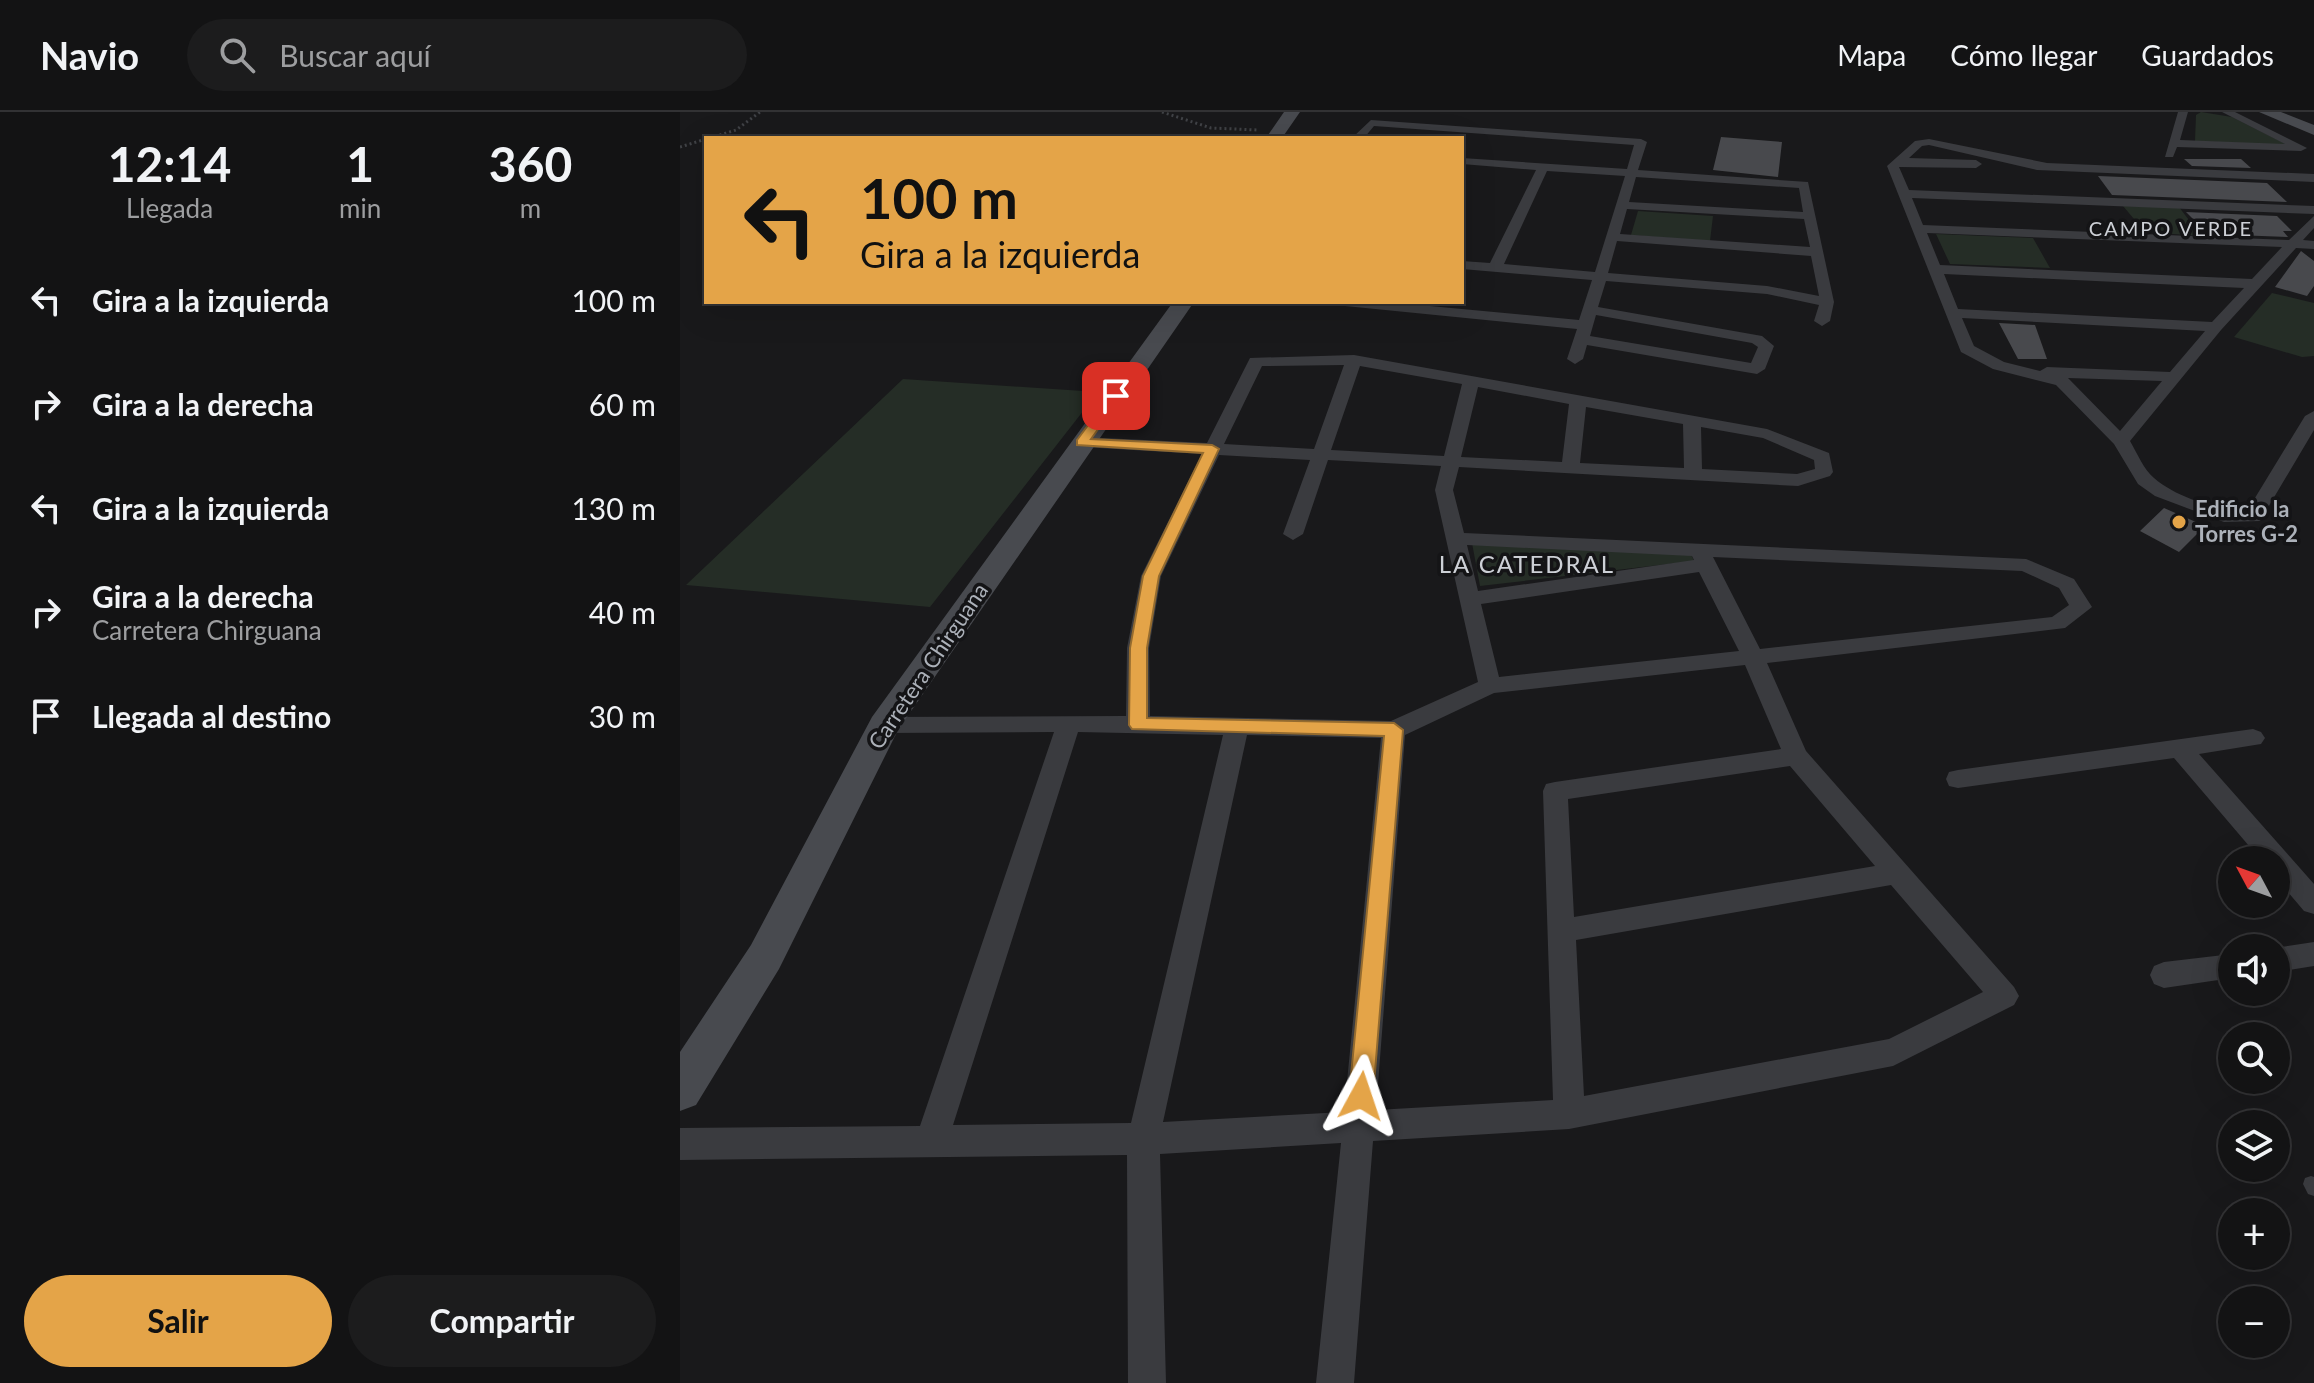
<!DOCTYPE html>
<html lang="es">
<meta charset="utf-8">
<style>
body{margin:0;font-family:Lato,sans-serif;background:#1c1c1d;color:#f1f3f6;height:100vh;display:flex;flex-direction:column;font-size:30px;white-space:nowrap}
*{box-sizing:border-box;margin:0}
p{font-size:26px;color:#9d9ea0}
.icon{flex:none;width:44px;height:44px;fill:none;stroke:currentColor;stroke-width:2;stroke-linecap:round;stroke-linejoin:round}
.map{position:relative;flex:1;overflow:hidden}
.panel{display:flex;flex-direction:column;background:#131314;width:680px}
.panel>*{flex:none}
.banner{position:absolute;left:24px;top:24px;width:760px;height:168px;border-radius:0px;box-shadow:0 8px 32px #0002,0 0 0 2px #323234;background:#e4a448;color:#111;overflow:hidden}
.needle{width:52px;rotate:311deg}
.controls{position:absolute;left:1538px;top:734px;display:grid;gap:16px}
.controls a{display:grid;place-items:center;width:72px;height:72px;border-radius:50%;background:#131314;box-shadow:0 8px 32px #0002,0 0 0 2px #323234;font-size:40px}
.pin{position:absolute;display:grid;place-items:center;width:68px;height:68px;color:#fff;margin:-34px;border-radius:16px;box-shadow:0 4px 12px #0006}
.me{position:absolute;width:88px;margin:-44px;rotate:5deg;stroke-linejoin:round;filter:drop-shadow(0 0 6px #0008)}
.turn{display:flex;align-items:center;gap:28px;height:168px;padding:0 24px;font-size:36px}
.turn .icon{width:104px;height:104px;stroke-width:2.5}
.turn b{display:block;font-size:56px;line-height:68px}
.eta{display:flex;justify-content:space-evenly;align-items:center;height:136px;text-align:center}
.eta b{font-size:48px;font-weight:700;line-height:56px}
.cta{display:flex;gap:16px;margin-top:auto;padding:16px 24px}
.cta a{flex:1;height:92px;border-radius:48px;background:#e4a448;color:#111;font-size:32px;font-weight:700;line-height:92px;text-align:center}
.cta a+a{background:#1c1c1d;color:#f1f3f6}
ul{padding:0;list-style:none}
li{display:flex;align-items:center;gap:24px;height:104px;padding:0 24px}
li div{flex:1}
li b{display:block;font-size:30px}
li em{font-style:normal}
header{display:flex;align-items:center;gap:48px;box-sizing:border-box;height:112px;padding:0 40px;background:#131314;border-bottom:2px solid #323234}
header strong{font-size:38px}
nav{display:flex;gap:44px;margin-inline-start:auto;font-size:28px}
.search{width:560px;height:72px;background:#1c1c1d;display:flex;align-items:center;gap:20px;box-sizing:border-box;padding:0 28px;border-radius:44px;color:#9d9ea0;font-size:30px}
main{display:flex;flex:1;min-height:0}
.map>svg:first-child{display:block}
.green{fill:#252d26}
.building{fill:#48494d}
.lines{fill:none;stroke-linecap:round;stroke-linejoin:round}
.path{stroke:#404246;stroke-width:3;stroke-dasharray:2 3;stroke-linecap:butt}
.lane{fill:#3a3b3f;fill-rule:evenodd}
.street{fill:#3a3b3f;fill-rule:evenodd}
.secondary{fill:#484a4f;fill-rule:evenodd}
.route{fill:#e4a448;stroke:#946b2f;stroke-width:2}
.poi-dot{fill:#e4a448;stroke:#141416;stroke-width:3}
.labels{text-anchor:middle;stroke-width:7;stroke-linejoin:round;paint-order:stroke}
.far-neighbourhood-label{font-size:20px;letter-spacing:2px;fill:#cdd0d6;stroke:#141416}
.poi-label{font-size:22px;font-weight:bold;fill:#acb1b9;stroke:#141416;text-anchor:start}
.street-label{font-size:22px;fill:#acb1b9;stroke:#141416}
.neighbourhood-label{font-size:24px;letter-spacing:2px;fill:#cdd0d6;stroke:#141416}
</style>
<header>
<strong>Navio</strong>
<div class="search"><svg class="icon" aria-label="search" viewBox="0 0 24 24"><circle cx="10" cy="10" r="6"/><path d="M15 15l6 6"/></svg>Buscar aquí</div>
<nav><a>Mapa</a><a>Cómo llegar</a><a>Guardados</a></nav>
</header>
<main>
<section class="panel">
<div class="eta">
<div><b>12:14</b><p>Llegada</p></div>
<div><b>1</b><p>min</p></div>
<div><b>360</b><p>m</p></div>
</div>
<ul>
<li><svg class="icon" aria-label="left" viewBox="0 0 24 24"><path d="M17 20v-9H6M10 6l-5 5 5 5"/></svg><div><b>Gira a la izquierda</b></div><em>100 m</em></li>
<li><svg class="icon" aria-label="right" viewBox="0 0 24 24"><path d="M7 20v-9h11M14 6l5 5-5 5"/></svg><div><b>Gira a la derecha</b></div><em>60 m</em></li>
<li><svg class="icon" aria-label="left" viewBox="0 0 24 24"><path d="M17 20v-9H6M10 6l-5 5 5 5"/></svg><div><b>Gira a la izquierda</b></div><em>130 m</em></li>
<li><svg class="icon" aria-label="right" viewBox="0 0 24 24"><path d="M7 20v-9h11M14 6l5 5-5 5"/></svg><div><b>Gira a la derecha</b><p>Carretera Chirguana</p></div><em>40 m</em></li>
<li><svg class="icon" aria-label="arrive" viewBox="0 0 24 24"><path d="M6 21V4h12l-3 4 3 4H6"/></svg><div><b>Llegada al destino</b></div><em>30 m</em></li>
</ul>
<div class="cta"><a>Salir</a><a>Compartir</a></div>
</section>
<div class="map">
<svg width="1634" height="1271" viewBox="0 0 1634 1271">
<rect width="100%" height="100%" fill="#19191b"/>
<!-- green -->
<path class="green" d="M 1521,0 L 1552,5 L 1608,33 L 1515,29 L 1516,3 Z
M 1443,94 L 1499,95 L 1521,124 L 1465,120 Z
M 958,99 L 1033,104 L 1030,129 L 951,123 Z
M 1256,122 L 1353,126 L 1370,156 L 1270,152 Z
M 1592,181 L 1634,191 L 1634,244 L 1622,245 L 1554,225 Z
M 223,267 L 418,280 L 250,495 L 6,473 Z
M 792,431 L 1010,440 L 1014,449 L 800,474 Z"/>
<!-- building -->
<path class="building" d="M 1041,25 L 1102,30 L 1098,65 L 1033,58 Z
M 1504,47 L 1561,47 L 1571,56 L 1512,54 Z
M 1418,64 L 1587,71 L 1607,90 L 1432,83 Z
M 1506,100 L 1597,104 L 1612,119 L 1603,119 L 1608,125 L 1528,122 Z
M 1621,139 L 1634,149 L 1634,174 L 1627,184 L 1595,175 Z
M 1319,211 L 1355,213 L 1367,247 L 1338,247 Z
M 1484,396 L 1525,414 L 1499,440 L 1460,419 Z"/>
<g class="lines">
<!-- path -->
<path class="path" d="M 482,0 L 531,16 L 578,18
M 30,26 L 56,18 L 80,0
M 0,35 L 26,27"/>
<!-- lane -->
<path class="lane" d="M 1631,1064 L 1634,1065 L 1634,1084 L 1628,1082 L 1623,1072 L 1625,1066 Z"/>
<!-- street -->
<path class="street" d="M 1498,0 L 1508,0 L 1500,28 L 1605,32 L 1542,0 L 1555,0 L 1627,36 L 1621,39 L 1497,35 L 1493,45 L 1485,45 Z
M 691,8 L 961,27 L 967,30 L 958,58 L 1128,70 L 1154,190 L 1150,209 L 1142,214 L 1134,209 L 1139,193 L 1087,182 L 926,169 L 918,195 L 1082,224 L 1094,234 L 1085,257 L 1077,262 L 907,233 L 903,247 L 895,252 L 887,247 L 897,217 L 655,193 L 653,190 L 707,190 L 899,208 L 912,168 L 782,157 L 782,149 L 810,151 L 856,58 L 782,52 L 782,46 L 947,57 L 954,33 L 694,14 L 684,26 L 672,26 ZM 867,59 L 945,64 L 915,160 L 824,152 ZM 956,65 L 1119,76 L 1123,100 L 949,90 ZM 947,97 L 1124,107 L 1130,135 L 940,122 ZM 937,129 L 1131,144 L 1139,184 L 1087,174 L 928,161 ZM 916,203 L 1072,231 L 1078,235 L 1071,251 L 910,224 Z
M 1249,27 L 1367,51 L 1634,62 L 1634,70 L 1357,58 L 1249,33 L 1242,34 L 1229,46 L 1296,48 L 1302,52 L 1296,56 L 1219,55 L 1229,78 L 1634,94 L 1634,102 L 1232,86 L 1243,113 L 1609,128 L 1634,104 L 1634,116 L 1623,128 L 1634,129 L 1634,137 L 1616,136 L 1541,218 L 1450,329 C 1457,341 1464,358 1474,366 C 1497,386 1538,398 1567,399 L 1625,304 L 1634,299 L 1634,318 L 1580,409 L 1544,410 L 1475,384 L 1458,372 L 1434,332 L 1376,273 L 1313,257 L 1281,240 L 1207,54 L 1235,29 ZM 1247,121 L 1602,135 L 1572,167 L 1260,153 ZM 1264,162 L 1564,176 L 1532,210 L 1278,197 ZM 1282,206 L 1525,219 L 1490,260 L 1367,255 L 1360,259 L 1324,250 L 1294,234 ZM 1388,266 L 1482,269 L 1440,319 Z
M 674,243 L 1087,317 L 1149,341 L 1153,360 L 1150,364 L 1118,374 L 779,355 L 773,378 L 784,421 L 1346,447 L 1394,467 L 1412,495 L 1385,516 L 1087,551 L 1126,639 L 1334,875 L 1339,884 L 1334,893 L 1213,954 L 889,1017 L 693,1029 L 674,1271 L 636,1271 L 661,1031 L 480,1042 L 486,1271 L 448,1271 L 447,1043 L 0,1048 L 0,1016 L 240,1014 L 374,620 L 204,621 L 196,619 L 192,613 L 196,607 L 204,605 L 446,604 L 447,536 L 461,464 L 522,342 L 402,335 L 393,330 L 402,325 L 527,331 L 570,246 ZM 664,253 L 634,337 L 544,332 L 582,254 ZM 680,254 L 782,272 L 764,344 L 651,338 ZM 798,275 L 889,292 L 882,350 L 781,345 ZM 906,295 L 1003,312 L 1004,356 L 900,351 ZM 1021,315 L 1083,326 L 1134,348 L 1135,357 L 1117,362 L 1022,357 ZM 539,343 L 630,348 L 603,422 L 613,428 L 623,422 L 648,348 L 761,354 L 755,378 L 798,570 L 711,609 L 470,604 L 469,536 L 481,464 ZM 787,433 L 1012,444 L 1014,448 L 798,479 ZM 1033,445 L 1342,459 L 1379,476 L 1389,493 L 1372,505 L 1080,537 ZM 1019,460 L 1059,539 L 819,565 L 801,492 ZM 1065,553 L 1101,637 L 875,670 L 866,672 L 863,679 L 873,988 L 696,998 L 725,623 L 814,581 ZM 398,620 L 543,623 L 451,1011 L 273,1013 ZM 567,623 L 701,626 L 664,1000 L 483,1010 ZM 1110,654 L 1195,754 L 894,805 L 888,687 ZM 1211,773 L 1303,880 L 1209,927 L 904,984 L 896,828 Z
M 1573,617 L 1581,620 L 1585,626 L 1581,632 L 1519,642 L 1634,772 L 1634,802 L 1624,799 L 1596,766 L 1596,748 L 1581,748 L 1494,646 L 1278,676 L 1269,674 L 1266,667 L 1269,660 L 1278,658 Z
M 1634,830 L 1634,854 L 1596,860 L 1595,836 Z
M 1552,842 L 1552,866 L 1484,876 L 1474,872 L 1470,863 L 1474,854 L 1484,850 Z"/>
<!-- secondary -->
<path class="secondary" d="M 604,0 L 620,0 L 602,26 L 586,26 Z
M 1579,0 L 1601,0 L 1634,13 L 1634,23 Z
M 493,190 L 514,190 L 218,618 L 99,857 L 16,993 L 0,999 L 0,940 L 71,833 L 192,605 Z"/>
</g>
<!-- route -->
<path class="route" d="M 436,280 L 442,284 L 411,327 L 532,333 L 539,337 L 479,464 L 467,536 L 467,606 L 714,611 L 723,618 L 693,984 L 690,992 L 681,995 L 673,992 L 669,984 L 704,624 L 452,617 L 449,613 L 450,536 L 463,464 L 523,341 L 397,333 L 397,328 L 432,281 Z"/>
<!-- markers -->
<circle class="poi-dot" cx="1499" cy="410" r="8"/>
<g class="labels">
<!-- far-neighbourhood labels -->
<g class="far-neighbourhood-label">
<text x="1491" y="124">CAMPO VERDE</text>
</g>
<!-- poi labels -->
<g class="poi-label">
<text x="1515" y="405">Edificio la<tspan x="1515" dy="25">Torres G-2</tspan></text>
</g>
<!-- street labels -->
<g class="street-label">
<text transform="translate(248 554) rotate(-56)" y="8">Carretera Chirguana</text>
</g>
<!-- neighbourhood labels -->
<g class="neighbourhood-label">
<text x="847" y="461">LA CATEDRAL</text>
</g>
</g>
</svg>
<div class="controls">
<a><svg class="needle" viewBox="-14 -14 28 28"><path d="M0-13l5 13h-10z" fill="#e53935"/><path d="M0 13l5-13h-10z" fill="#9d9ea0"/></svg></a>
<a><svg class="icon" aria-label="sound" viewBox="0 0 24 24"><path d="M4 9h4l5-4v14l-5-4H4zM17 9q2 3 0 6"/></svg></a>
<a><svg class="icon" aria-label="search" viewBox="0 0 24 24"><circle cx="10" cy="10" r="6"/><path d="M15 15l6 6"/></svg></a>
<a><svg class="icon" aria-label="layers" viewBox="0 0 24 24"><path d="M12 4l9 5-9 5-9-5zM3 14l9 5 9-5"/></svg></a>
<a>+</a>
<a>−</a>
</div>
<div class="pin" style="left:436px;top:284px;background:#d93025"><svg class="icon" aria-label="arrive" viewBox="0 0 24 24"><path d="M6 21V4h12l-3 4 3 4H6"/></svg></div>
<svg class="me" style="left:681px;top:984px" viewBox="-20 -20 40 40"><path d="M0-17L14 15 0 8-14 15z" fill="#e4a448" stroke="#fff" stroke-width="4"/></svg>
<div class="banner">
<div class="turn"><svg class="icon" aria-label="left" viewBox="0 0 24 24"><path d="M17 20v-9H6M10 6l-5 5 5 5"/></svg><div><b>100 m</b>Gira a la izquierda</div></div>
</div>
</div>
</main>
